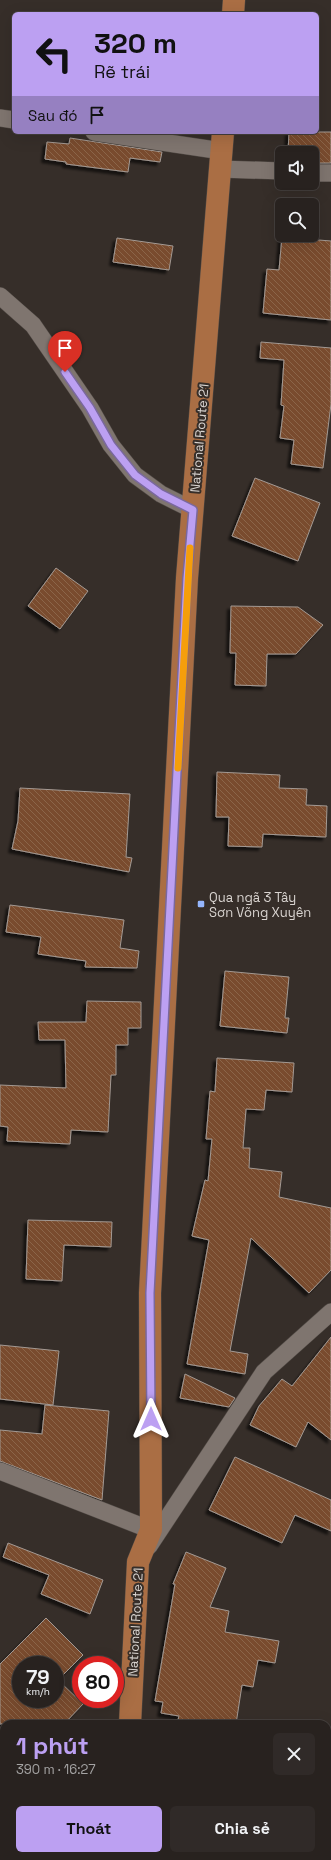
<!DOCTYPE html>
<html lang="vi">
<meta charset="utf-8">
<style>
body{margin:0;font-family:"Space Grotesk",sans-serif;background:#302a28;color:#f1f3f6;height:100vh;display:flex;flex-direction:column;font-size:15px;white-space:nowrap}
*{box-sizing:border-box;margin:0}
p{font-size:13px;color:#a5a4a4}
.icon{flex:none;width:22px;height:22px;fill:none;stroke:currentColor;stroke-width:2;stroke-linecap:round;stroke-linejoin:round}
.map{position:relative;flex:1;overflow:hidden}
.panel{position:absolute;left:0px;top:1720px;width:331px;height:140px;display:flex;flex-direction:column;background:#28221f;border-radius:12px 12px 0 0;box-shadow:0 4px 16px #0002,0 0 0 1px #443f3d}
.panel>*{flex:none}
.hud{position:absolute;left:12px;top:12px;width:307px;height:122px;border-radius:6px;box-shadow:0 4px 16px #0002,0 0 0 1px #443f3d;background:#bca0f2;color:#111;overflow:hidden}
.fabs{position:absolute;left:275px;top:146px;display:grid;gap:8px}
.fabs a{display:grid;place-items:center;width:44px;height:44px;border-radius:6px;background:#28221f;box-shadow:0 4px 16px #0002,0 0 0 1px #443f3d;font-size:20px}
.speed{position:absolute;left:12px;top:1656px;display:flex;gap:8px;font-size:20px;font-weight:700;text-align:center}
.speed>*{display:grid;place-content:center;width:52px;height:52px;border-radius:50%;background:#28221f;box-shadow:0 4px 16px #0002,0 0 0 1px #443f3d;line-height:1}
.speed small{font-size:10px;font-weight:400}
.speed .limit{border:6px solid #d22;background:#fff;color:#111}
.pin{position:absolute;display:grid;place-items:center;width:34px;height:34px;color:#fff;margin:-41px -17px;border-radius:50% 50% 50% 0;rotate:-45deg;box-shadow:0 0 4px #0007}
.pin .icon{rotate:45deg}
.me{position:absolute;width:44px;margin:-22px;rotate:0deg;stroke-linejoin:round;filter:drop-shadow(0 0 3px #0008)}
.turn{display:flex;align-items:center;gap:14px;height:84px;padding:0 16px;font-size:18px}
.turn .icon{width:52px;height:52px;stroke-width:2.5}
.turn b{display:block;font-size:28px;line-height:34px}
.then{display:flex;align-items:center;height:38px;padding:0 16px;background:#0003;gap:8px;font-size:15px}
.round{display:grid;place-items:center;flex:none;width:42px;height:42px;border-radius:6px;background:#302a28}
.summary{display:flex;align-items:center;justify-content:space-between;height:68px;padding:0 16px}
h1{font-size:24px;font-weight:700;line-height:30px;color:#bca0f2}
.button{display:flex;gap:8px;margin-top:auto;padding:8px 16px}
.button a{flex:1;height:46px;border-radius:6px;background:#bca0f2;color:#111;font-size:16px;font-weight:700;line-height:46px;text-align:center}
.button a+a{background:#302a28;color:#f1f3f6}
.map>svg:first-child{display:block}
.building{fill:url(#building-back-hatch);stroke:#a39993;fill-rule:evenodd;filter:url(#shadow)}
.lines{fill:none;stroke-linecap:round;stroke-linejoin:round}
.minor-casing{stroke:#524b46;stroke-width:18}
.primary-casing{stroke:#524b46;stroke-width:23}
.trunk-casing{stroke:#524b46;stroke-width:23}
.minor{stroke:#7f756f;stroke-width:17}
.primary{stroke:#9f704f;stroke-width:22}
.trunk{stroke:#aa6e44;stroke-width:22}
.route-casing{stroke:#7a689d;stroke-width:10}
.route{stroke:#bca0f2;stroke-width:7}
.slow{stroke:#f59e0b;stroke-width:7}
.poi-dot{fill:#95b6fd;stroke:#362e29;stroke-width:1.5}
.labels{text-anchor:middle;stroke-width:4;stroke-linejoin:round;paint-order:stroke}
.street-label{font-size:13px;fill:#d9d4d0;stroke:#362e29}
.poi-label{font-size:13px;fill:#d9d4d0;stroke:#362e29;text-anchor:start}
</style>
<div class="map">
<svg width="331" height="1860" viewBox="0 0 331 1860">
<defs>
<pattern id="building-back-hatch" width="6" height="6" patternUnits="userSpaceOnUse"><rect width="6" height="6" fill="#794c2d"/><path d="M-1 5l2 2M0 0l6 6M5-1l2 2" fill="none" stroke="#8b654a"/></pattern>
<filter id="shadow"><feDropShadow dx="-3.5" dy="3.5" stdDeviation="1" flood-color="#0009"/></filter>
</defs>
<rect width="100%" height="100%" fill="#362e29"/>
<!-- building -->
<path class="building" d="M 289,132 L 331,132 L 331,163 L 312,163 L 312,153 L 288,153 Z
M 70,138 L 162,152 L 160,162 L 130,158 L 128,172 L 66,164 L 66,162 L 45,159 L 47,142 L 69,144 Z
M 282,237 L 331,241 L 331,320 L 263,313 L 267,269 L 279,270 Z
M 117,238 L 173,246 L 169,270 L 113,262 Z
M 261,342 L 331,348 L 331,404 L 323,468 L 291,464 L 294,440 L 280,438 L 284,406 L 281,405 L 284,360 L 260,358 Z
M 255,478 L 320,503 L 298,561 L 232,536 Z
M 56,568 L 88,591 L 60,629 L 28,606 Z
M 231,606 L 298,607 L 323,625 L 296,654 L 267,654 L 266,686 L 235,685 L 236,653 L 230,653 Z
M 217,772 L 280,775 L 279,788 L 307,789 L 306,805 L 327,806 L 326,837 L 263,834 L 262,847 L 228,846 L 229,817 L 216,817 Z
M 20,788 L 130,794 L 126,857 L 132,858 L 129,872 L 12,849 L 18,821 Z
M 10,905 L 124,920 L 120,948 L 139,951 L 137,968 L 85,967 L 86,961 L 38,954 L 41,937 L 6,932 Z
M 225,971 L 289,977 L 285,1018 L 289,1018 L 287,1033 L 220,1026 Z
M 87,1001 L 141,1002 L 141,1028 L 128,1028 L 128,1045 L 116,1045 L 116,1075 L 111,1075 L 108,1132 L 71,1130 L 70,1144 L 7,1141 L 8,1127 L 0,1126 L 0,1085 L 66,1088 L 65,1040 L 39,1040 L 38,1022 L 86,1022 Z
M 217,1058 L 294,1063 L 292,1092 L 266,1090 L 264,1110 L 246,1109 L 243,1148 L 250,1148 L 249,1168 L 282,1172 L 279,1197 L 331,1208 L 331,1270 L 309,1293 L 251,1238 L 230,1351 L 248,1354 L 245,1374 L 187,1364 L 209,1240 L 192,1236 L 205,1180 L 208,1181 L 212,1139 L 206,1139 L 210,1091 L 215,1092 Z
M 28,1220 L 112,1222 L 111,1247 L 64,1245 L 62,1281 L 26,1279 Z
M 331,1337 L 331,1440 L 308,1422 L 296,1447 L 250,1425 L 259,1406 L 282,1379 L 292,1386 Z
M 0,1345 L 59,1351 L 53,1405 L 0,1399 Z
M 185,1374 L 235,1398 L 229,1407 L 180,1398 Z
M 45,1405 L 109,1411 L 102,1500 L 0,1461 L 0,1430 L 42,1434 Z
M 235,1457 L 331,1500 L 331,1531 L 295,1515 L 282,1543 L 209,1510 Z
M 8,1543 L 103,1580 L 90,1614 L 41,1594 L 49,1575 L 3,1557 Z
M 186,1552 L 226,1568 L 210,1607 L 229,1611 L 225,1632 L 279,1641 L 275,1663 L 258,1660 L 253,1687 L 242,1685 L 236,1724 L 177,1724 L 179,1716 L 161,1713 L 163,1702 L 155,1701 L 175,1584 L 173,1584 Z
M 46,1618 L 83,1655 L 58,1680 L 83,1704 L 64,1724 L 0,1724 L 0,1664 ZM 21,1665 L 55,1665 L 55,1699 L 21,1699 Z"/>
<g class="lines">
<defs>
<path id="minor" d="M 0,118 L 14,120
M 94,132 L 222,151
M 220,169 L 282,171
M 312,173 L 331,173
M 0,296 L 33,325 L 90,408 L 111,445 L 135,475 L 161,494 L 193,510
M 0,1471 L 151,1530
M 149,1546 L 264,1372 L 331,1312"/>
<path id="primary" d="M 109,1860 L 111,1856"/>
<path id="trunk" d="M 233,14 L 234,0
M 130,1724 L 138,1562 L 151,1530 L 150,1293 L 187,578 L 223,132
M 124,1860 L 124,1856"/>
</defs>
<!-- minor casing -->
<use href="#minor" class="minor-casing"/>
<!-- primary casing -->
<use href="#primary" class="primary-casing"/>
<!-- trunk casing -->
<use href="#trunk" class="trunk-casing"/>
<!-- minor -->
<use href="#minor" class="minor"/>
<!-- primary -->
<use href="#primary" class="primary"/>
<!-- trunk -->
<use href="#trunk" class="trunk"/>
</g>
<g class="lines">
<defs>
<path id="route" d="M 65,372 L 90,408 L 111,445 L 135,475 L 161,494 L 193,510 L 187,578 L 150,1293 L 151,1419"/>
</defs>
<!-- route casing -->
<use href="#route" class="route-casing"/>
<!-- route -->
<use href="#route" class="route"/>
<!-- slow -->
<path class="slow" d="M 178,768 L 190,548"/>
</g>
<!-- markers -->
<rect class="poi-dot" x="197" y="900" width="8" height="8" rx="2"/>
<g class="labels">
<!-- street labels -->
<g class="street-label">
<text transform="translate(199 438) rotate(-85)" y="5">National Route 21</text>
<text transform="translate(135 1622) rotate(-87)" y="5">National Route 21</text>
</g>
<!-- poi labels -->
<g class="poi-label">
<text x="209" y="902">Qua ngã 3 Tây<tspan x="209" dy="15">Sơn Võng Xuyên</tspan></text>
</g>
</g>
</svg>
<div class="fabs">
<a><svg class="icon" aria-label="sound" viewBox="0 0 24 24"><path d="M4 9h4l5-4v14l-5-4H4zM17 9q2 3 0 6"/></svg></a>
<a><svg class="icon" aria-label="search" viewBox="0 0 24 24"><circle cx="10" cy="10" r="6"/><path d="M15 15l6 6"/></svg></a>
</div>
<div class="speed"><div>79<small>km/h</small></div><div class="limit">80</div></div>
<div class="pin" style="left:65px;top:372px;background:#d93025"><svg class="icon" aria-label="arrive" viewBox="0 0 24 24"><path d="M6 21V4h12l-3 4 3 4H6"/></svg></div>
<svg class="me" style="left:151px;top:1419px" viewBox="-20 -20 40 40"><path d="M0-17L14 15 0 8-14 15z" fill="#bca0f2" stroke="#fff" stroke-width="4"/></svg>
<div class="hud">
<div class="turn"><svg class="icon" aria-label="left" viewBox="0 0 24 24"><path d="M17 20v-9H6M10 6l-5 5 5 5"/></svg><div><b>320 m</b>Rẽ trái</div></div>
<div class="then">Sau đó<svg class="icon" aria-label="arrive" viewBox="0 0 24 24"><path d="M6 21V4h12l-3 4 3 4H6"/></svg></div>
</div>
<section class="panel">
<div class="summary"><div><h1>1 phút</h1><p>390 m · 16:27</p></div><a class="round"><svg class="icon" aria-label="close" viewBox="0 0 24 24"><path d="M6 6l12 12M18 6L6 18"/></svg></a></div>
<div class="button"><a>Thoát</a><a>Chia sẻ</a></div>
</section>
</div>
